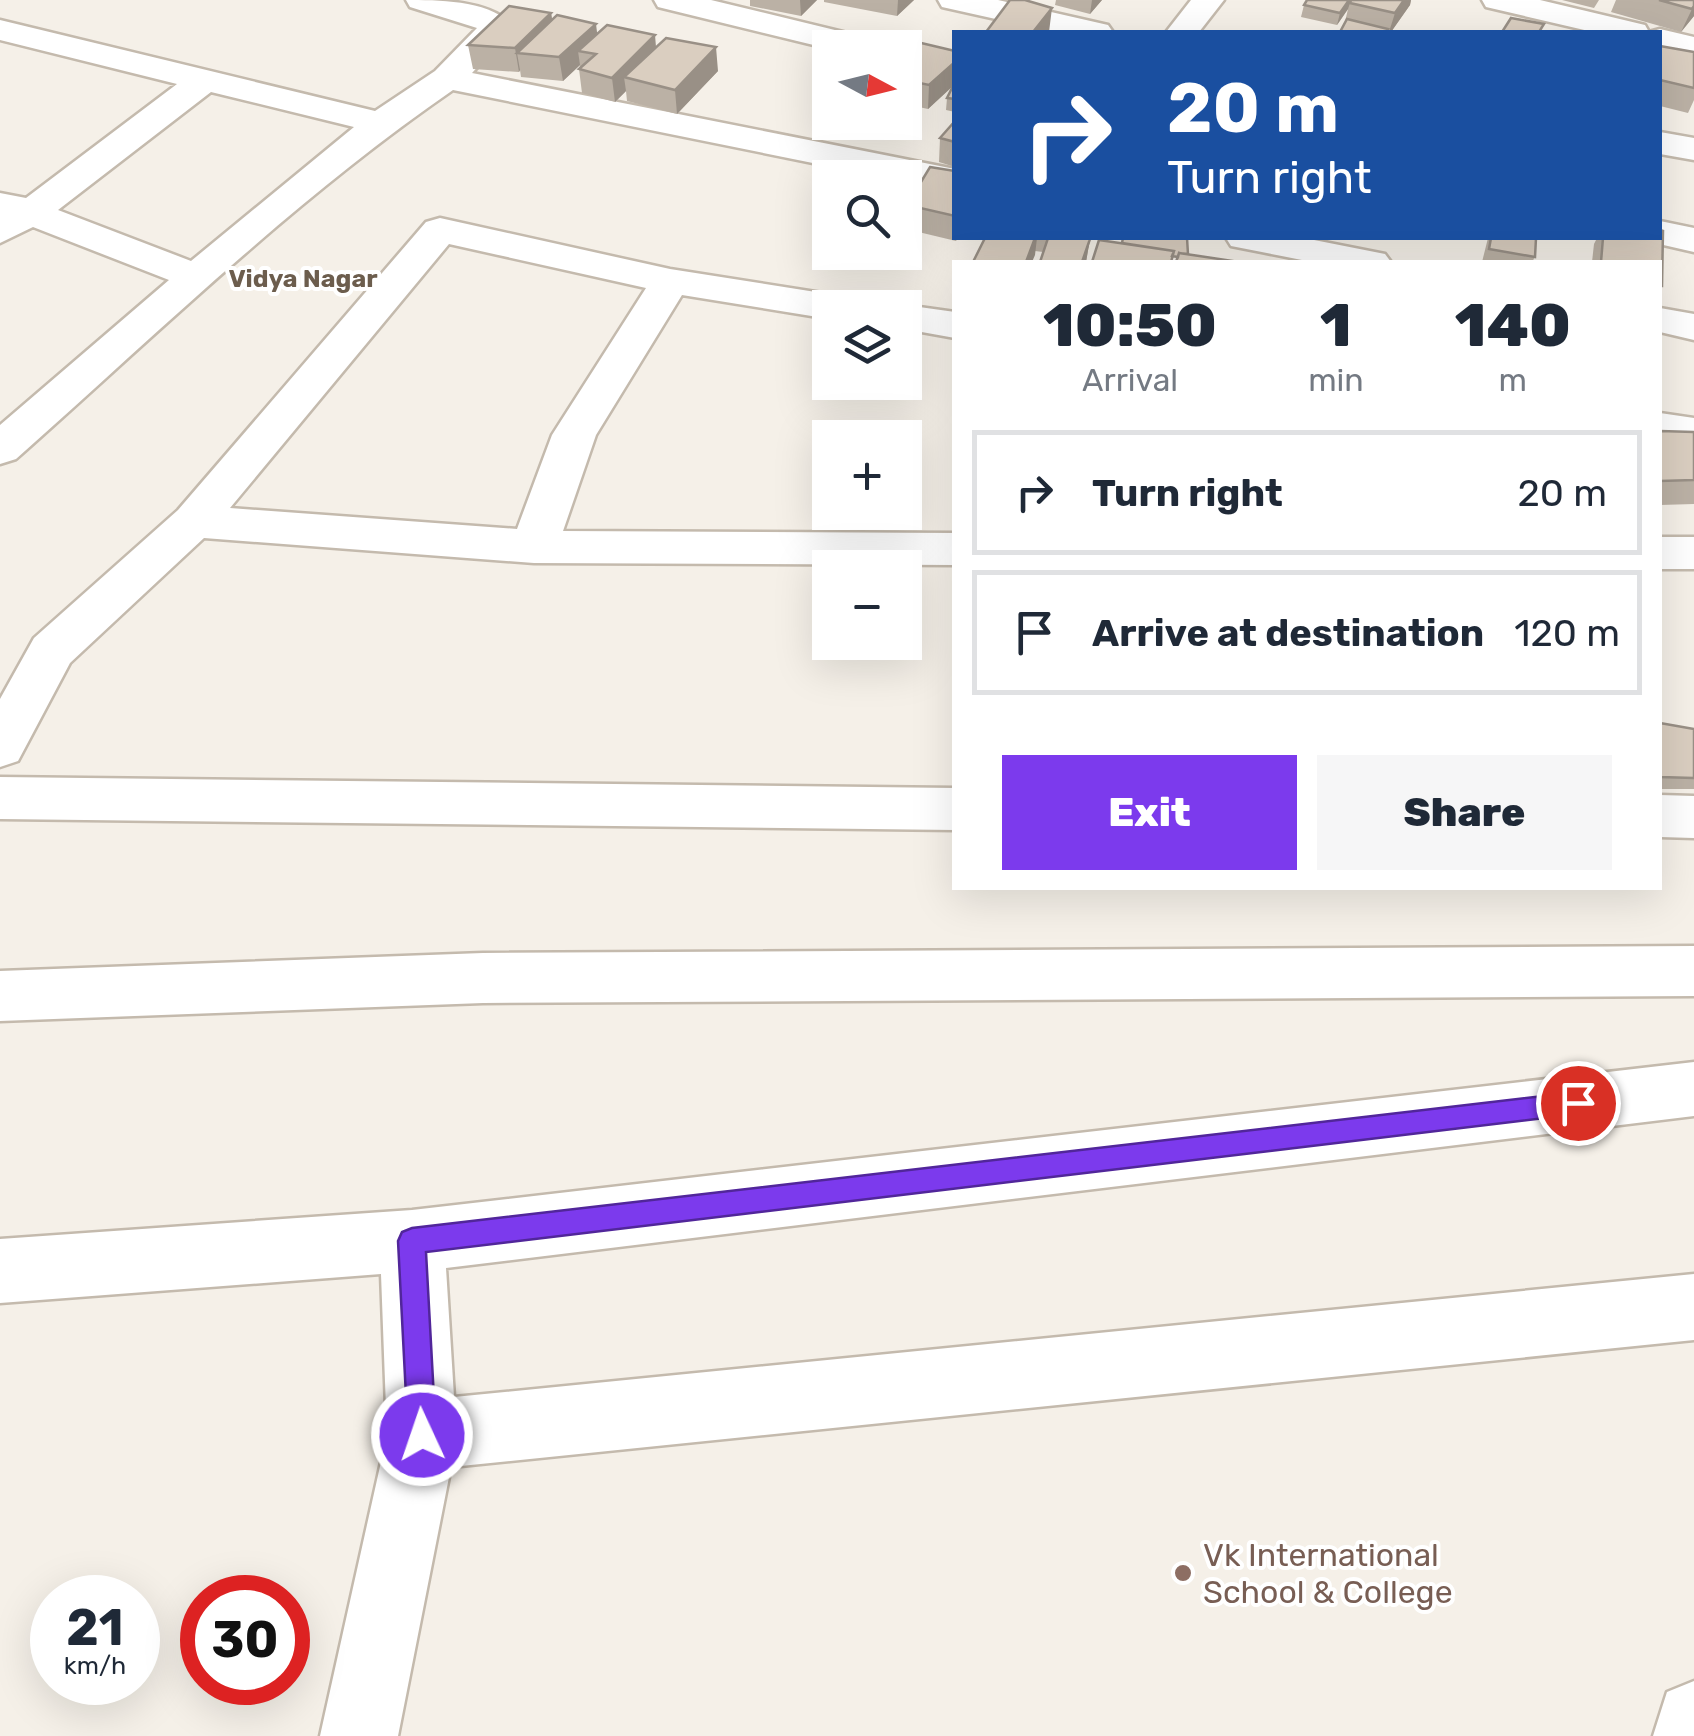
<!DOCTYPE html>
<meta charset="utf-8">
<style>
body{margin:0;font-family:Rubik,sans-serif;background:#f6f6f7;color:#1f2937;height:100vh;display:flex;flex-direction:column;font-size:38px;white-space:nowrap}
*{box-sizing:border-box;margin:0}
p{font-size:32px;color:#747a83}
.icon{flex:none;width:55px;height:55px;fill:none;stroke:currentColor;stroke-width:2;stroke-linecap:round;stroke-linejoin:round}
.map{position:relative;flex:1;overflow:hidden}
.details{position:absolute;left:952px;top:260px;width:710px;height:630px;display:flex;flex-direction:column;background:#fff;border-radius:0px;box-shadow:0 10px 40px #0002}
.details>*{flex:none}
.hud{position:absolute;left:952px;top:30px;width:710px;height:210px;border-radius:0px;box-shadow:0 10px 40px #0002;background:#1a4fa0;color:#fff;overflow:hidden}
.needle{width:65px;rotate:97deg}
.tools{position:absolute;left:812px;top:30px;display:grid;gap:20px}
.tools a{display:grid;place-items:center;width:110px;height:110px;border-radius:0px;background:#fff;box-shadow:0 10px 40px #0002;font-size:50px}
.speed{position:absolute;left:30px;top:1575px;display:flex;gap:20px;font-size:50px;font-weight:700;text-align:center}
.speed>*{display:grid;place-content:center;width:130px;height:130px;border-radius:50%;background:#fff;box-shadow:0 10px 40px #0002;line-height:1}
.speed small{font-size:25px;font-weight:400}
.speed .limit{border:15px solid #d22;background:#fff;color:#111}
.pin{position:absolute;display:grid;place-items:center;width:85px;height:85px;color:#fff;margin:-42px;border:5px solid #fff;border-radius:50%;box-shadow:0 2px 10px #0007}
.me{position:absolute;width:110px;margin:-55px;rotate:357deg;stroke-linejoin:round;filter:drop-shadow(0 0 8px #0008)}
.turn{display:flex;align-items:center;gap:35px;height:210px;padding:0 50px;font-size:45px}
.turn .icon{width:130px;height:130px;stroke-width:2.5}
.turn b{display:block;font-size:70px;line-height:85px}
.eta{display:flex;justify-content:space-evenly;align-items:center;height:170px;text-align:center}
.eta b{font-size:60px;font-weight:800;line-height:70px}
.button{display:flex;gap:20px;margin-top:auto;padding:20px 50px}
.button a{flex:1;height:115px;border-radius:0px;background:#7c3aed;color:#fff;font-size:40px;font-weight:800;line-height:115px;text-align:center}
.button a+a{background:#f6f6f7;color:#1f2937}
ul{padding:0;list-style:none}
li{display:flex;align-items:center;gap:30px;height:125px;margin:0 20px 15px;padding:0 30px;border:5px solid #e0e1e3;border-radius:0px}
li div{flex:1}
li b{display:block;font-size:38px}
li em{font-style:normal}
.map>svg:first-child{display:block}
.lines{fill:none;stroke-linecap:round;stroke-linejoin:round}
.street-casing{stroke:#c4baad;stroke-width:5}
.street{fill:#fff;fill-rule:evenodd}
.wall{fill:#bbb1a5}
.shaded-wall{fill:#999086}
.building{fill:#dacec0;stroke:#999086;stroke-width:2.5}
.route{fill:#7c3aed;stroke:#51269a;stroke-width:2.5}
.education-dot{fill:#8d6e63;stroke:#fff;stroke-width:4}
.labels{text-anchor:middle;stroke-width:8;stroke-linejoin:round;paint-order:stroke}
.far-neighbourhood-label{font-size:25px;font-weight:bold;fill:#6c5d4d;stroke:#fff}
.near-education-label{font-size:32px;fill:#785e54;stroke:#fff;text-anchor:start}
</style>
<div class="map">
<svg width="1694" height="1736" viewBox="0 0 1694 1736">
<rect width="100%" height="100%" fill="#f5f0e8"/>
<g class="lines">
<defs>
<path id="street" d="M 406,0 C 439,0 492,0 514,27 L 472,73 L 955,169 L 955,191 L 905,181 L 905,178 L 887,178 L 453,90 C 296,198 158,333 16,459 L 0,464 L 0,425 L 169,280 L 33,227 L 0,243 L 0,193 L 26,198 L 177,84 L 0,40 L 0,20 L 375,111 L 435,71 L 477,28 L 410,7 ZM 211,92 L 354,127 L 191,261 L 58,210 Z
M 654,0 L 711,0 L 880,41 L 885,48 L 830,49 L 658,7 Z
M 938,0 L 998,0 L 1108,25 L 1113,32 L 1054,32 L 942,7 Z
M 1191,0 L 1224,0 L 1199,32 L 1166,32 Z
M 1482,0 L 1540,0 L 1645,25 L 1649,32 L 1660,29 L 1694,37 L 1694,57 L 1660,49 L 1660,32 L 1593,32 L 1486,7 Z
M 1660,132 L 1694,138 L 1694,160 L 1660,154 Z
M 440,218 L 670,269 L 841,296 L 855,299 L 861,308 L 830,308 L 830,319 L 682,295 L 596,435 L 563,531 L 955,533 L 955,565 L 534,563 L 204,538 L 70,663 L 18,761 L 0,767 L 0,699 L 34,638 L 178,510 L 426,222 ZM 449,244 L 646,288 L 552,435 L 517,529 L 230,508 Z
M 1660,221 L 1694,228 L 1694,252 L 1646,241 L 1644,238 L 1660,238 Z
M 1226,238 L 1304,238 L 1385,254 L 1391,262 L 1312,262 L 1231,246 Z
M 905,305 L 955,312 L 955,338 L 905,329 L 905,308 L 893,308 Z
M 1660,308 L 1694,314 L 1694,340 L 1660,332 Z
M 1660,413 L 1694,418 L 1694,446 L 1660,441 Z
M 1660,537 L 1694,537 L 1694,569 L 1660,569 Z
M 0,777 L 955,788 L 955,830 L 0,819 Z
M 1660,795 L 1694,796 L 1694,838 L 1660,837 Z
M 1694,946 L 1694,996 L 483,1003 L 0,1021 L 0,971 L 483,953 Z
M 1694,1062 L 1694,1116 L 446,1268 L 454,1397 L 1694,1274 L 1694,1340 L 451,1467 L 398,1736 L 320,1736 L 387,1435 L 381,1274 L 0,1303 L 0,1239 L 412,1210 Z
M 1694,1681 L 1694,1736 L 1653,1736 L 1667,1692 Z"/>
</defs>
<!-- street casing -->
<use href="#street" class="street-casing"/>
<!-- street -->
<use href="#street" class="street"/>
</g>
<!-- wall -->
<path class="wall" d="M 750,0 L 817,0 L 801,16 L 750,6 Z
M 824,0 L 914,0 L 897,16 L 824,2 Z
M 1056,0 L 1102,0 L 1090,14 L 1055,5 Z
M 1307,0 L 1411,0 L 1410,5 L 1391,32 L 1340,32 L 1344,26 L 1348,9 L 1337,25 L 1301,17 L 1304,5 Z
M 1562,0 L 1599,0 L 1594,8 Z
M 1616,0 L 1694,0 L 1694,16 L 1681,32 L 1611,12 Z
M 551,13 L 552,19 L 597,34 L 656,47 L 718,71 L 677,114 L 627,101 L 626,91 L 615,102 L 582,93 L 579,69 L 580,65 L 563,81 L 521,77 L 520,70 L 519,72 L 473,69 L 468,45 Z
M 1660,46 L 1694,52 L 1694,100 L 1688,113 L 1660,106 Z
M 955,51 L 955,112 L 946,110 L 947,98 L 953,86 L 928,109 L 905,104 L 905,55 Z
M 830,63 L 830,84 L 824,84 L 824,72 Z
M 955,121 L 955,167 L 939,162 L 940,138 Z
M 955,171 L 955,238 L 958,238 L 956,241 L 906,229 L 907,205 Z
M 985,238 L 1083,238 L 1090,239 L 1086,262 L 1040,262 L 1043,252 L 1035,251 L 1035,255 Z
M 1488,238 L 1536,238 L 1535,257 L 1532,262 L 1482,262 Z
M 1597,238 L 1660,238 L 1662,286 L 1660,289 L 1660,262 L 1592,262 L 1594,244 Z
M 1660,431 L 1694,432 L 1694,504 L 1660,505 Z
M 1660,723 L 1694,729 L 1694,789 L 1660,789 Z"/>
<!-- shaded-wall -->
<path class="shaded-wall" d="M 800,0 L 817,0 L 801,16 Z
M 898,0 L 914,0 L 897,16 Z
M 1092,0 L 1102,0 L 1090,14 Z
M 1349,0 L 1354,0 L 1350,3 L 1348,9 L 1337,25 L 1340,13 Z
M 1404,0 L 1411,0 L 1410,5 L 1391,32 L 1389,32 L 1395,13 Z
M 1694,6 L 1694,16 L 1681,32 L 1692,9 Z
M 1052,8 L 1049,32 L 1033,32 Z
M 551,13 L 555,37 L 517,53 L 520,70 L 519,72 L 515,48 Z
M 596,24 L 599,48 L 578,51 L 580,65 L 563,81 L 559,57 Z
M 655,35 L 657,59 L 624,77 L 626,91 L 615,102 L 612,78 Z
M 716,47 L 718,71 L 677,114 L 675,90 Z
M 955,62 L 955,84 L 928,109 L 929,85 Z
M 1035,238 L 1037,238 L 1035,255 L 1032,262 L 1026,262 Z
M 1090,239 L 1086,262 L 1082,262 Z"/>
<!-- building -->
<path class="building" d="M 1010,0 L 1025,0 L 1052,8 L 1033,32 L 986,32 Z
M 1307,0 L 1349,0 L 1340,13 L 1304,5 Z
M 1351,0 L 1404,0 L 1395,13 L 1350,3 Z
M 1659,0 L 1694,0 L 1694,6 L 1692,9 Z
M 509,6 L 551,13 L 515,48 L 468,45 Z
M 557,15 L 596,24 L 559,57 L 517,53 Z
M 1511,18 L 1544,24 L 1539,32 L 1502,32 Z
M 1347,19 L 1388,29 L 1386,32 L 1340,32 Z
M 607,25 L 655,35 L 612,78 L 579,69 L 596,54 L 578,51 Z
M 666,38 L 716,47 L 675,90 L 624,77 Z
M 847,38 L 873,46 L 873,48 L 840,48 Z
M 917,42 L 955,51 L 955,62 L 929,85 L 905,80 L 905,55 Z
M 1660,46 L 1694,52 L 1694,88 L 1660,80 Z
M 955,82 L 955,99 L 947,98 Z
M 955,121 L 955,142 L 940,138 Z
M 930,167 L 955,171 L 955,216 L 907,205 Z
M 1660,230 L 1663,231 L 1662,286 L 1660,286 L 1660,262 L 1601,262 L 1603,238 L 1660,238 Z
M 985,238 L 1035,238 L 1026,262 L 973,262 Z
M 1048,238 L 1083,238 L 1090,239 L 1082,262 L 1040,262 Z
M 1123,238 L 1187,238 L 1188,254 L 1179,253 L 1178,257 L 1172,256 L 1174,251 L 1122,243 Z
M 1491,238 L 1536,238 L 1535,257 L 1489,249 Z
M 1099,240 L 1174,251 L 1171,262 L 1092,262 Z
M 1179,253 L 1233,261 L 1233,262 L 1176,262 Z
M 1660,431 L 1694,432 L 1694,480 L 1660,481 Z
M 1660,723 L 1694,729 L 1694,778 L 1660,777 Z"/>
<!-- route -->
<path class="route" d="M 1578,1092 L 1586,1095 L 1590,1103 L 1586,1111 L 1578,1114 L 426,1252 L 436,1435 L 432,1445 L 422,1449 L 412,1445 L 408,1435 L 398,1241 L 402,1232 L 412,1228 Z"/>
<!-- markers -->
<circle class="education-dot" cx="1183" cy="1573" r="10"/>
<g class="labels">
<!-- far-neighbourhood labels -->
<g class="far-neighbourhood-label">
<text x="303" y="287">Vidya Nagar</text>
</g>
<!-- near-education labels -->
<g class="near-education-label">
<text x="1203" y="1566">Vk International<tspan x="1203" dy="37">School &amp; College</tspan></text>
</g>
</g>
</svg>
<div class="tools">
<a><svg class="needle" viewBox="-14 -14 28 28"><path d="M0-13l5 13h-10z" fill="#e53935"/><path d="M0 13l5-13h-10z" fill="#747a83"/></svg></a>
<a><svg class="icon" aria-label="search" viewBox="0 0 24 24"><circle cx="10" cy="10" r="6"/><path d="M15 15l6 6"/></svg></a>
<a><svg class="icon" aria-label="layers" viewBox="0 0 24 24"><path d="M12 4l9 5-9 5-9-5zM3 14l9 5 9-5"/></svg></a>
<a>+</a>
<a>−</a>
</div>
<div class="speed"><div>21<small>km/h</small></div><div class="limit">30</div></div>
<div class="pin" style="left:1578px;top:1103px;background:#d93025"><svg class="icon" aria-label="arrive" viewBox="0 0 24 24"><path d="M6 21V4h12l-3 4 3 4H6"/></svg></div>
<svg class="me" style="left:422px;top:1435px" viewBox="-20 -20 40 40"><circle r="17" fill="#7c3aed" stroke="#fff" stroke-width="3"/><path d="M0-11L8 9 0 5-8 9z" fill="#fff"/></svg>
<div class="hud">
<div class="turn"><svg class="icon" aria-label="right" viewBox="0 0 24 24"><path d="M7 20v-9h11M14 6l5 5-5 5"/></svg><div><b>20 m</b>Turn right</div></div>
</div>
<section class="details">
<div class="eta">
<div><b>10:50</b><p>Arrival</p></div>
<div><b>1</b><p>min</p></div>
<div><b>140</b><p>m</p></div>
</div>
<ul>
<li><svg class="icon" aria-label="right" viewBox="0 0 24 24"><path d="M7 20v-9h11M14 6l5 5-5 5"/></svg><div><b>Turn right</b></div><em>20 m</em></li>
<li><svg class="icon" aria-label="arrive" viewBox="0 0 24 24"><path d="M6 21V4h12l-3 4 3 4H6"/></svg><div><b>Arrive at destination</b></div><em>120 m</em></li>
</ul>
<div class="button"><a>Exit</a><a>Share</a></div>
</section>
</div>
